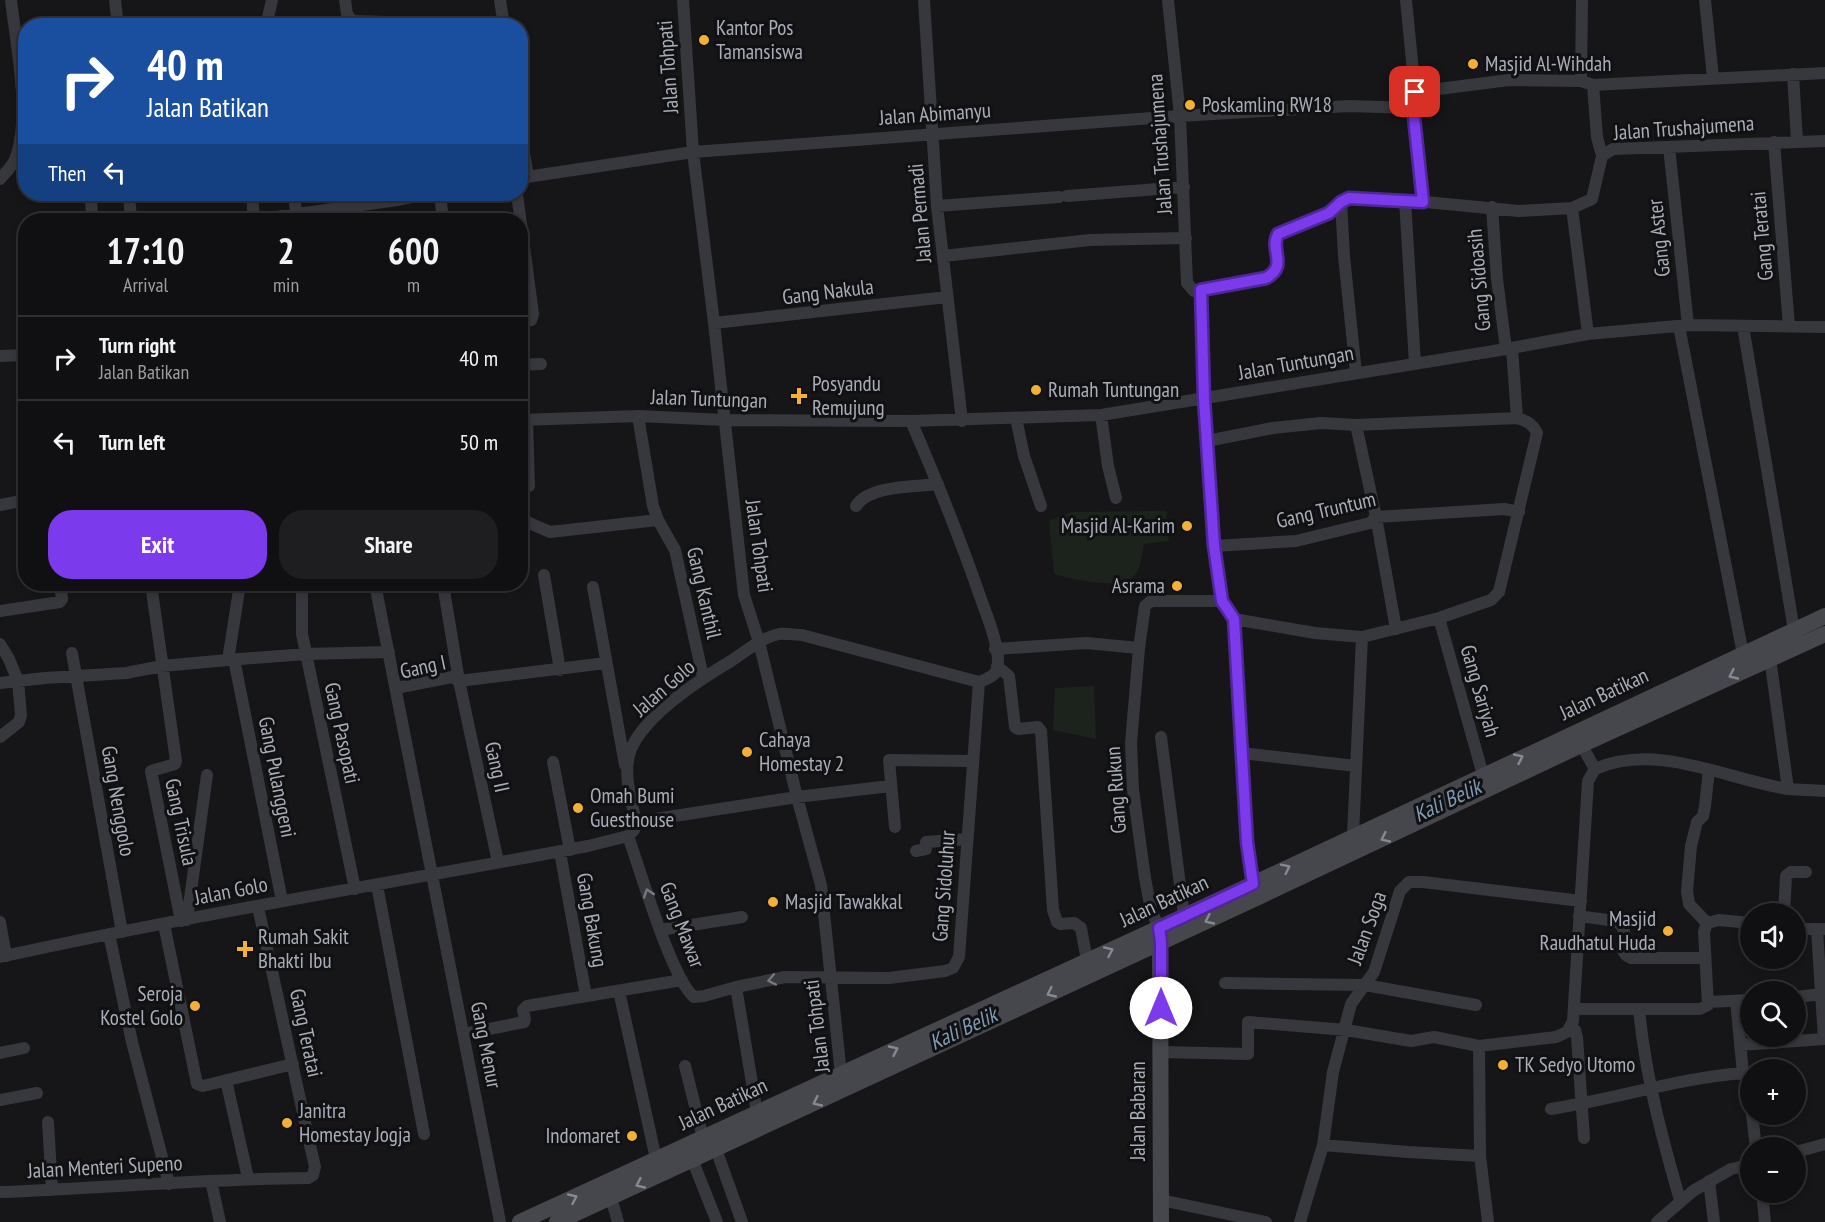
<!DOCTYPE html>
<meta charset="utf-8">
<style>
body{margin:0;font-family:"PT Sans Narrow",sans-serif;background:#1e1e20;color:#f1f3f6;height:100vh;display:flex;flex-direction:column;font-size:22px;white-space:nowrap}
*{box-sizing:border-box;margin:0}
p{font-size:20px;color:#9c9d9f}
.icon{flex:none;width:33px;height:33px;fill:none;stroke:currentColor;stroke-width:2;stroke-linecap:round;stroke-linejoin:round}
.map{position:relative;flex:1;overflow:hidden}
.panel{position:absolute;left:18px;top:213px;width:510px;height:378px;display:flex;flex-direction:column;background:#101012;border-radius:24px;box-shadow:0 3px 9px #0003,0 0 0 2px #303032}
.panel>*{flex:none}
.hud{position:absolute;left:18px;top:18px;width:510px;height:183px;border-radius:24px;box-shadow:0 3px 9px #0003,0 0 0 2px #303032;background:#1a4fa0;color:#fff;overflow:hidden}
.fabs{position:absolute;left:1740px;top:903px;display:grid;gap:12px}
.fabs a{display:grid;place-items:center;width:66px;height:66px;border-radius:50%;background:#101012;box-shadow:0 3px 9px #0003,0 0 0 2px #303032;font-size:30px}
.pin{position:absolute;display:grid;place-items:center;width:51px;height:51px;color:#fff;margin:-26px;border-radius:12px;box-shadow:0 3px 9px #0006}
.me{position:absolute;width:66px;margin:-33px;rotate:0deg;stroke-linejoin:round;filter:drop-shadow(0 0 4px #0008)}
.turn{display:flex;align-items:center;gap:21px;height:126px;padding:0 30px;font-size:27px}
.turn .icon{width:78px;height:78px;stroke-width:2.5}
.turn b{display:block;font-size:42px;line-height:51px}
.then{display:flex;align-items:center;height:57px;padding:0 30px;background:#0003;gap:12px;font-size:22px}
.eta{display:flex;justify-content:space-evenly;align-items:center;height:102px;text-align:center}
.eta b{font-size:36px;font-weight:800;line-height:42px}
.action{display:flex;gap:12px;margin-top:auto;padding:12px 30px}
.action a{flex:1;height:69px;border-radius:24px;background:#7c3aed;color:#fff;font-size:24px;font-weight:800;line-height:69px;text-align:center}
.action a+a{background:#1e1e20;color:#f1f3f6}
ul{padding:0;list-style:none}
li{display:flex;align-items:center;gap:18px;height:84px;padding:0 30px;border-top:2px solid #303032}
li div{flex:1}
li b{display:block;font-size:22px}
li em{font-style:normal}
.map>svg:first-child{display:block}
.green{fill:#1c231d}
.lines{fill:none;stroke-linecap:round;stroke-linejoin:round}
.street{stroke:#37383d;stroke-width:12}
.secondary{stroke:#45474d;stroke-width:16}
.oneway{stroke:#858993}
.oneway2{stroke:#757881}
.route-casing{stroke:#51269a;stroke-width:15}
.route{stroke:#7c3aed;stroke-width:10}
.poi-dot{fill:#f2b134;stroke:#111113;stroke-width:2}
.labels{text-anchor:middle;stroke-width:6;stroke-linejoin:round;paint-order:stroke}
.poi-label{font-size:21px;fill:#a8adb8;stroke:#111113;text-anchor:start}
.street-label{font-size:21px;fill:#a8adb8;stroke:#111113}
.water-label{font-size:22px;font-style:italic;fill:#7f9bb3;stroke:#111113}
</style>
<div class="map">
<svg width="1825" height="1222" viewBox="0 0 1825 1222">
<rect width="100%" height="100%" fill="#161618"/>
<!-- green -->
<path class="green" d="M 1166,511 L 1169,541 L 1144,544 C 1142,552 1141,568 1135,575 C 1120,591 1072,579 1054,574 L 1049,521 L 1071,512 Z
M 1094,686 L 1096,739 L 1053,730 L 1055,688 Z"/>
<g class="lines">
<!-- street -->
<path class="street" d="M 115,0 L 118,26
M 345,0 L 347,14 L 352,21 L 386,22 L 388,26
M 500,0 L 504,26
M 683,0 L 693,152 L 714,323 L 744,595 L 759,642 L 797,797 L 821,885 L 841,1074 L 844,1081
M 924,0 L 937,206 L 962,421
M 1168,0 L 1180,116 L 1187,283 L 1194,291 L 1201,290 L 1204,399 L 1214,546 L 1222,601 L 1234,619 L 1247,842 L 1253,884
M 1406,0 L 1415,92 L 1413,108 L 1423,202
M 1705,0 L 1713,78
M 266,26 L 272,0
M 1793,74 L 1797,141
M 1581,81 L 1582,0
M 1593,85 L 1597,137 L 1602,156
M 1415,92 L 1509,80 L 1581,81 L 1593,85 L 1825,73
M 520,129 L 528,177
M 1774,142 L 1789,326
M 1669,147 L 1688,325
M 520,178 L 693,152 L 1180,116 L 1349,106 L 1413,108
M 0,179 C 5,173 14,165 16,157 C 31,115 16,45 11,0
M 91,194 L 92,220
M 129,194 L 131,220
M 252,194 L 254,220
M 294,194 L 296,213
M 440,194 L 443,220
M 517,194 L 533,314 L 531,320 L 520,322
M 1067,196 L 1184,187
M 1405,200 L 1415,364
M 1341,202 L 1344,256 L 1356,373
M 937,206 L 1059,197
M 1492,207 L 1497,279 L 1506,349
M 1572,208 L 1588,334
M 254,220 L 397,200 L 426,194
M 943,256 L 1090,240 L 1186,238
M 1201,290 L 1266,278 C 1289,266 1269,251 1278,234 L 1329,213 L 1341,202 L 1349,198 L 1405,200 L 1519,211 L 1572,208 L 1592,199 L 1602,156 L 1613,149 L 1825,141
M 714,323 L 947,297
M 1679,326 L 1743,654
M 1743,326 L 1794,630 L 1797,635
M 1512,348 L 1517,418
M 0,356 L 26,355
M 520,365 L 541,364
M 1101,415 L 1108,466 L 1116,498
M 638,416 L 653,506 L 658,520 L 675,550 L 703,677
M 1016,418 L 1024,456 L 1041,506
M 520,420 L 638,416 L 724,420 L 911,421 L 1101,415 L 1506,349 L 1588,334 L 1688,325 L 1825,327
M 527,420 L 529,486
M 1356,425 L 1376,517 L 1396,629
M 1207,441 L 1273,428 L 1321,423 L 1356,425 L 1517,418 C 1527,421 1532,423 1537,433 L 1499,592 L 1491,600 L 1439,618 L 1362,637 L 1315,633 L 1234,619
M 0,505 L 26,500
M 856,506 C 869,485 914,487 938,484
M 520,519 L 550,532 L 658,520
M 1214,546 L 1296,541 L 1370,523 L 1376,517 L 1504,509 L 1519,512
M 544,575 L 560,670
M 151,584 L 176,761 L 175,764 L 151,771 L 181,921
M 302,584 L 302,634 L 355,889
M 375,584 L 500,1222
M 443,584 L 459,681 L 498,862
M 593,587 L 625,765
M 0,611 L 60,602 L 62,599 L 60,584
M 1439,618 L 1483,775
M 0,644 L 9,659 L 18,681 L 21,715 L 19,722 L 0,737
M 995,649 L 1086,643 L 1139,648
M 72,653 L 122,932
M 1770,658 L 1788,789
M 234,659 L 282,901
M 228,660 L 240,584
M 997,666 L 1009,676 L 1015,727 L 1018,729 L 1038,727 L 1041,731 L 1053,910 L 1057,922 L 1060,924 L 1074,923 L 1081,928 L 1087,961
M 0,683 L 45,678 L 126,673 L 162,666 L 228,660 L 306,654 L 389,652
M 396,688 L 452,677 L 459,681 L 606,663
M 1161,737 L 1184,916
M 1578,739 L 1595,769
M 1242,753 L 1356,766
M 553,762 L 570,850
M 1595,769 C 1658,742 1725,779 1788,789 C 1800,790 1813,790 1825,791
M 636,822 L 797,797 L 890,786
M 895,827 L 889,760 L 972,761
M 628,836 C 640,869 671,978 694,997 L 704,996 L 736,987 L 785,977 L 889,978 L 945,971 L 953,968 L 959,957 L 979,682
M 1353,836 L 1362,637
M 916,851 L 926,849 L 926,842 L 967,839
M 560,852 L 586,996
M 377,885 L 424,1134
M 1784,914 L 1786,876 L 1791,872 L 1806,872
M 1579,916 C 1588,918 1615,919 1621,925 C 1631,936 1613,950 1631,958 L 1705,958
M 187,920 L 207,775
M 0,922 L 6,956
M 1707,923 L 1689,904 L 1687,891 L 1691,846 L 1697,822 L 1703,816 L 1705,806 L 1709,770
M 1707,923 L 1719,920 L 1750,923
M 164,924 L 197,1084 L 203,1086 L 293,1064
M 1159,928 L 1151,910 L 1145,878 L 1133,790 L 1131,743 L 1139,648 L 1145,606 L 1151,601 L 1222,601
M 1796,929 L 1824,929
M 660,930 L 742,917
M 109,934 L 132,1042 L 169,1184
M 0,957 C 195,914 392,883 588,846 L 628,836 L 634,830 L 636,822 C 631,799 622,772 631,749 C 646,714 699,680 731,661 C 746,651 761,638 779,634 C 786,633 795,635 802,635 L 979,682 C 986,679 995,677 997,669 C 1002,653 988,618 982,602 C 961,541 937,481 911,421
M 1225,983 L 1365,985 L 1476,1005
M 736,987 L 757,1113
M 619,991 L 656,1159
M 1796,997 L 1822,994
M 1736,1001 L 1743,1073 L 1748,1083 L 1750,1104
M 1709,1002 L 1750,1000
M 1575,1009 L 1700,1009 L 1708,1005 L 1704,932 L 1707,923
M 1639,1009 C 1645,1074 1662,1138 1680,1200
M 1570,1027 L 1575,1030 L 1577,1037 L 1584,1138
M 464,1034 L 524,1022 L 525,1019 L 523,1010 L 527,1006 L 682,980
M 1740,1045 L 1824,1039 L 1817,930
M 1161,1052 L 1248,1054 L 1248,1022 L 1346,1030 L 1411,1041 L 1434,1037 L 1479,1046
M 0,1053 L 24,1048
M 685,1066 L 703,1138
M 226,1080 L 248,1178
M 0,1100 L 37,1093
M 1551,1109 C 1616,1099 1678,1078 1743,1073
M 1752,1114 L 1756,1148
M 48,1122 L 52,1190
M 1323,1145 L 1408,1152 L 1480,1156
M 716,1149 L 742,1222
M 1796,1152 L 1825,1144
M 692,1159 L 717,1222
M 211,1181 L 220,1222
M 1709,1181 L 1714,1222
M 609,1191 L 618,1222
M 0,1192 C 103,1188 205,1179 308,1178 L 313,1175 L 315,1167 L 310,1145 L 258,907
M 1762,1192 L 1765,1222
M 1161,1200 L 1266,1222
M 1300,1222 L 1323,1145 L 1333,1072 L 1351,1004 L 1374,972 L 1400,891 L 1409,882 L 1423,882 L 1581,901
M 1488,1222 L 1480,1156 L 1479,1046 L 1556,1037 L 1567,1032 L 1573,1021 L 1588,781 L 1595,769
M 1657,1222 L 1693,1191 L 1731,1169 L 1750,1165"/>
<!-- secondary -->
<path class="secondary" d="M 1160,935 L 1161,1222
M 520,1222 L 1159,928 L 1825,616
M 557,1222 L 1252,900 L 1581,745 L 1825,634"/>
</g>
<!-- one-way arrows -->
<defs><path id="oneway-chevron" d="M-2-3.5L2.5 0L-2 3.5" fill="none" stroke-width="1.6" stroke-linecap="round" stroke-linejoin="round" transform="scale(1.5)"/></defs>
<g class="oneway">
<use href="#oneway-chevron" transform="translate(1733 675) rotate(155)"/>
<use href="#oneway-chevron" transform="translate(1519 758) rotate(-25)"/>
<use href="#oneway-chevron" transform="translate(1385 838) rotate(155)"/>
<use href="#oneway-chevron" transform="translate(1286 868) rotate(-26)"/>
<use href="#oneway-chevron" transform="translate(1209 920) rotate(155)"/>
<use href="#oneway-chevron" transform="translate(1109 951) rotate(-24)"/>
<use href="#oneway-chevron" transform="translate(1051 993) rotate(155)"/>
<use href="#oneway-chevron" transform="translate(894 1050) rotate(-25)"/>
<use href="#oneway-chevron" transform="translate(817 1102) rotate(155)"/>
<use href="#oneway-chevron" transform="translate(640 1184) rotate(155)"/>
<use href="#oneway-chevron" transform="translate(573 1198) rotate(-25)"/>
</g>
<g class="oneway2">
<use href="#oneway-chevron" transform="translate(648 893) rotate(-109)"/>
<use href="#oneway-chevron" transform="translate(772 980) rotate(169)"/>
</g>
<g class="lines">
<defs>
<path id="route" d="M 1161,1008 L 1161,942 L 1159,928 L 1253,884 L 1247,842 L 1234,619 L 1222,601 L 1214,546 L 1204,399 L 1201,290 L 1266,278 C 1289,265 1269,251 1278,234 L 1329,213 L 1341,202 L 1349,198 L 1423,202 L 1413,108 L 1415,92"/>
</defs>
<!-- route casing -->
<use href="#route" class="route-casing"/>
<!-- route -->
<use href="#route" class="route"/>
</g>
<!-- markers -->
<g class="poi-dot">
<circle cx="704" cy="40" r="6"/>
<circle cx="1473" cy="64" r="6"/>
<circle cx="1190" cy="105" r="6"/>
<circle cx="1036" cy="390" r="6"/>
<path d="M796 387h6v6h6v6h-6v6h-6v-6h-6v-6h6z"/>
<circle cx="1187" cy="526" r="6"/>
<circle cx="1177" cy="586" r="6"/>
<circle cx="747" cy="752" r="6"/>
<circle cx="578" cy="808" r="6"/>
<circle cx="773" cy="902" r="6"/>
<circle cx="1668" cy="931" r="6"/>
<path d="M242 940h6v6h6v6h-6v6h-6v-6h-6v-6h6z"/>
<circle cx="195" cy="1006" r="6"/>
<circle cx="1503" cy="1065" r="6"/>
<circle cx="287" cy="1123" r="6"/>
<circle cx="632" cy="1136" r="6"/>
</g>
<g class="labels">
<!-- poi labels -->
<g class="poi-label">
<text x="716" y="35">Kantor Pos<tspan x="716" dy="24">Tamansiswa</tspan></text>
<text x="1485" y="71">Masjid Al-Wihdah</text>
<text x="1202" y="112">Poskamling RW18</text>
<text x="812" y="391">Posyandu<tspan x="812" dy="24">Remujung</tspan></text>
<text x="1048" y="397">Rumah Tuntungan</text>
<text x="1175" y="533" text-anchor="end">Masjid Al-Karim</text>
<text x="1165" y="593" text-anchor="end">Asrama</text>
<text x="759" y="747">Cahaya<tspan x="759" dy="24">Homestay 2</tspan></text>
<text x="590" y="803">Omah Bumi<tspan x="590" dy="24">Guesthouse</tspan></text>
<text x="785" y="909">Masjid Tawakkal</text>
<text x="1656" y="926" text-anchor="end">Masjid<tspan x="1656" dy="24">Raudhatul Huda</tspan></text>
<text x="258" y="944">Rumah Sakit<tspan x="258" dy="24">Bhakti Ibu</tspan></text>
<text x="183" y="1001" text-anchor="end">Seroja<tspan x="183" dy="24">Kostel Golo</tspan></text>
<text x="1515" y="1072">TK Sedyo Utomo</text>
<text x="299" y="1118">Janitra<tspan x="299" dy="24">Homestay Jogja</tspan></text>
<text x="620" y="1143" text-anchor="end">Indomaret</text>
</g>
<!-- street labels -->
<g class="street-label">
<text transform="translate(668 67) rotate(-94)" y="7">Jalan Tohpati</text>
<text transform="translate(935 114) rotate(-4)" y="7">Jalan Abimanyu</text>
<text transform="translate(1684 128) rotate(-4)" y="7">Jalan Trushajumena</text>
<text transform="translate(1160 144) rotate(-94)" y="7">Jalan Trushajumena</text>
<text transform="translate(920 213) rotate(-95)" y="7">Jalan Permadi</text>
<text transform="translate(1762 236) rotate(-95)" y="7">Gang Teratai</text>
<text transform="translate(1659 238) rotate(-96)" y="7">Gang Aster</text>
<text transform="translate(1479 280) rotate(-95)" y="7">Gang Sidoasih</text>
<text transform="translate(828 292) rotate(-7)" y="7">Gang Nakula</text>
<text transform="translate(1296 363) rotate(-10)" y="7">Jalan Tuntungan</text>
<text transform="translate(709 399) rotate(2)" y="7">Jalan Tuntungan</text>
<text transform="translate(1326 510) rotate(-13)" y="7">Gang Truntum</text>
<text transform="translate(759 546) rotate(82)" y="7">Jalan Tohpati</text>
<text transform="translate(704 593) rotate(77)" y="7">Gang Kanthil</text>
<text transform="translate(423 667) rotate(-12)" y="7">Gang I</text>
<text transform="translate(664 688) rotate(-41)" y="7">Jalan Golo</text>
<text transform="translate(1480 691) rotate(74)" y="7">Gang Sariyah</text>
<text transform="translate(1604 694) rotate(-25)" y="7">Jalan Batikan</text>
<text transform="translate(342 733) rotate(78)" y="7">Gang Pasopati</text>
<text transform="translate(497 767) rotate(78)" y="7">Gang II</text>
<text transform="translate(277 777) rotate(79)" y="7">Gang Pulanggeni</text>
<text transform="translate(1116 790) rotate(-94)" y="7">Gang Rukun</text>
<text transform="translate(118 801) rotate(80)" y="7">Gang Nenggolo</text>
<text transform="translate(181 822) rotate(78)" y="7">Gang Trisula</text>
<text transform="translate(944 886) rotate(-86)" y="7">Gang Sidoluhur</text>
<text transform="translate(231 891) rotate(-11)" y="7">Jalan Golo</text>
<text transform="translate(1164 901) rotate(-25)" y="7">Jalan Batikan</text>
<text transform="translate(592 920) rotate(80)" y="7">Gang Bakung</text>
<text transform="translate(682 925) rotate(69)" y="7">Gang Mawar</text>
<text transform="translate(1367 928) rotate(-70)" y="7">Jalan Soga</text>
<text transform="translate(817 1026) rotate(-97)" y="7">Jalan Tohpati</text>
<text transform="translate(306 1033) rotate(78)" y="7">Gang Teratai</text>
<text transform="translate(486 1045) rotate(79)" y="7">Gang Menur</text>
<text transform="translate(723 1104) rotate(-25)" y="7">Jalan Batikan</text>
<text transform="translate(1138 1111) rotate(-90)" y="7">Jalan Babaran</text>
<text transform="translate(105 1167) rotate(-3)" y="7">Jalan Menteri Supeno</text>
</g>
<!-- water labels -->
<g class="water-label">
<text transform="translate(1447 800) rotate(-25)" y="8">Kali Belik</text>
<text transform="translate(963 1028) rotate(-25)" y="8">Kali Belik</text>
</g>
</g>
</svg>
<div class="fabs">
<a><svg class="icon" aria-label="sound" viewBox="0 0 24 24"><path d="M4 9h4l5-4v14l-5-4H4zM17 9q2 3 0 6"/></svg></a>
<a><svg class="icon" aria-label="search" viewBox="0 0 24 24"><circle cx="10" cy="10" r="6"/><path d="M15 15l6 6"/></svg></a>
<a>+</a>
<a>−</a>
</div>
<div class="pin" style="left:1415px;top:92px;background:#d93025"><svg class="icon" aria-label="arrive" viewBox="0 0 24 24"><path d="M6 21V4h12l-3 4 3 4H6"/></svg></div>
<svg class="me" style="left:1161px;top:1008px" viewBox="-20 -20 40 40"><circle r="19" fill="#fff"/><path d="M0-13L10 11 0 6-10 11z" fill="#7c3aed"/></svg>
<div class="hud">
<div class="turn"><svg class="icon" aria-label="right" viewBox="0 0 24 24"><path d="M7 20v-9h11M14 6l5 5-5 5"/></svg><div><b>40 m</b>Jalan Batikan</div></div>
<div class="then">Then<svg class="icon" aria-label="left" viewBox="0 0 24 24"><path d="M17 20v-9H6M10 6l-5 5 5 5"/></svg></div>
</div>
<section class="panel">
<div class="eta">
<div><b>17:10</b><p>Arrival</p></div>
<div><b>2</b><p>min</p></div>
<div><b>600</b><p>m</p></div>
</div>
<ul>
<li><svg class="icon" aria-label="right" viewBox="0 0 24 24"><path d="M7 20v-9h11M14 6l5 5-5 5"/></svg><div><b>Turn right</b><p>Jalan Batikan</p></div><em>40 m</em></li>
<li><svg class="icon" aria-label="left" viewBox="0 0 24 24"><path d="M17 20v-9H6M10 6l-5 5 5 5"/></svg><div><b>Turn left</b></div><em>50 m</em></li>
</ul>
<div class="action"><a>Exit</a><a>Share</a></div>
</section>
</div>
